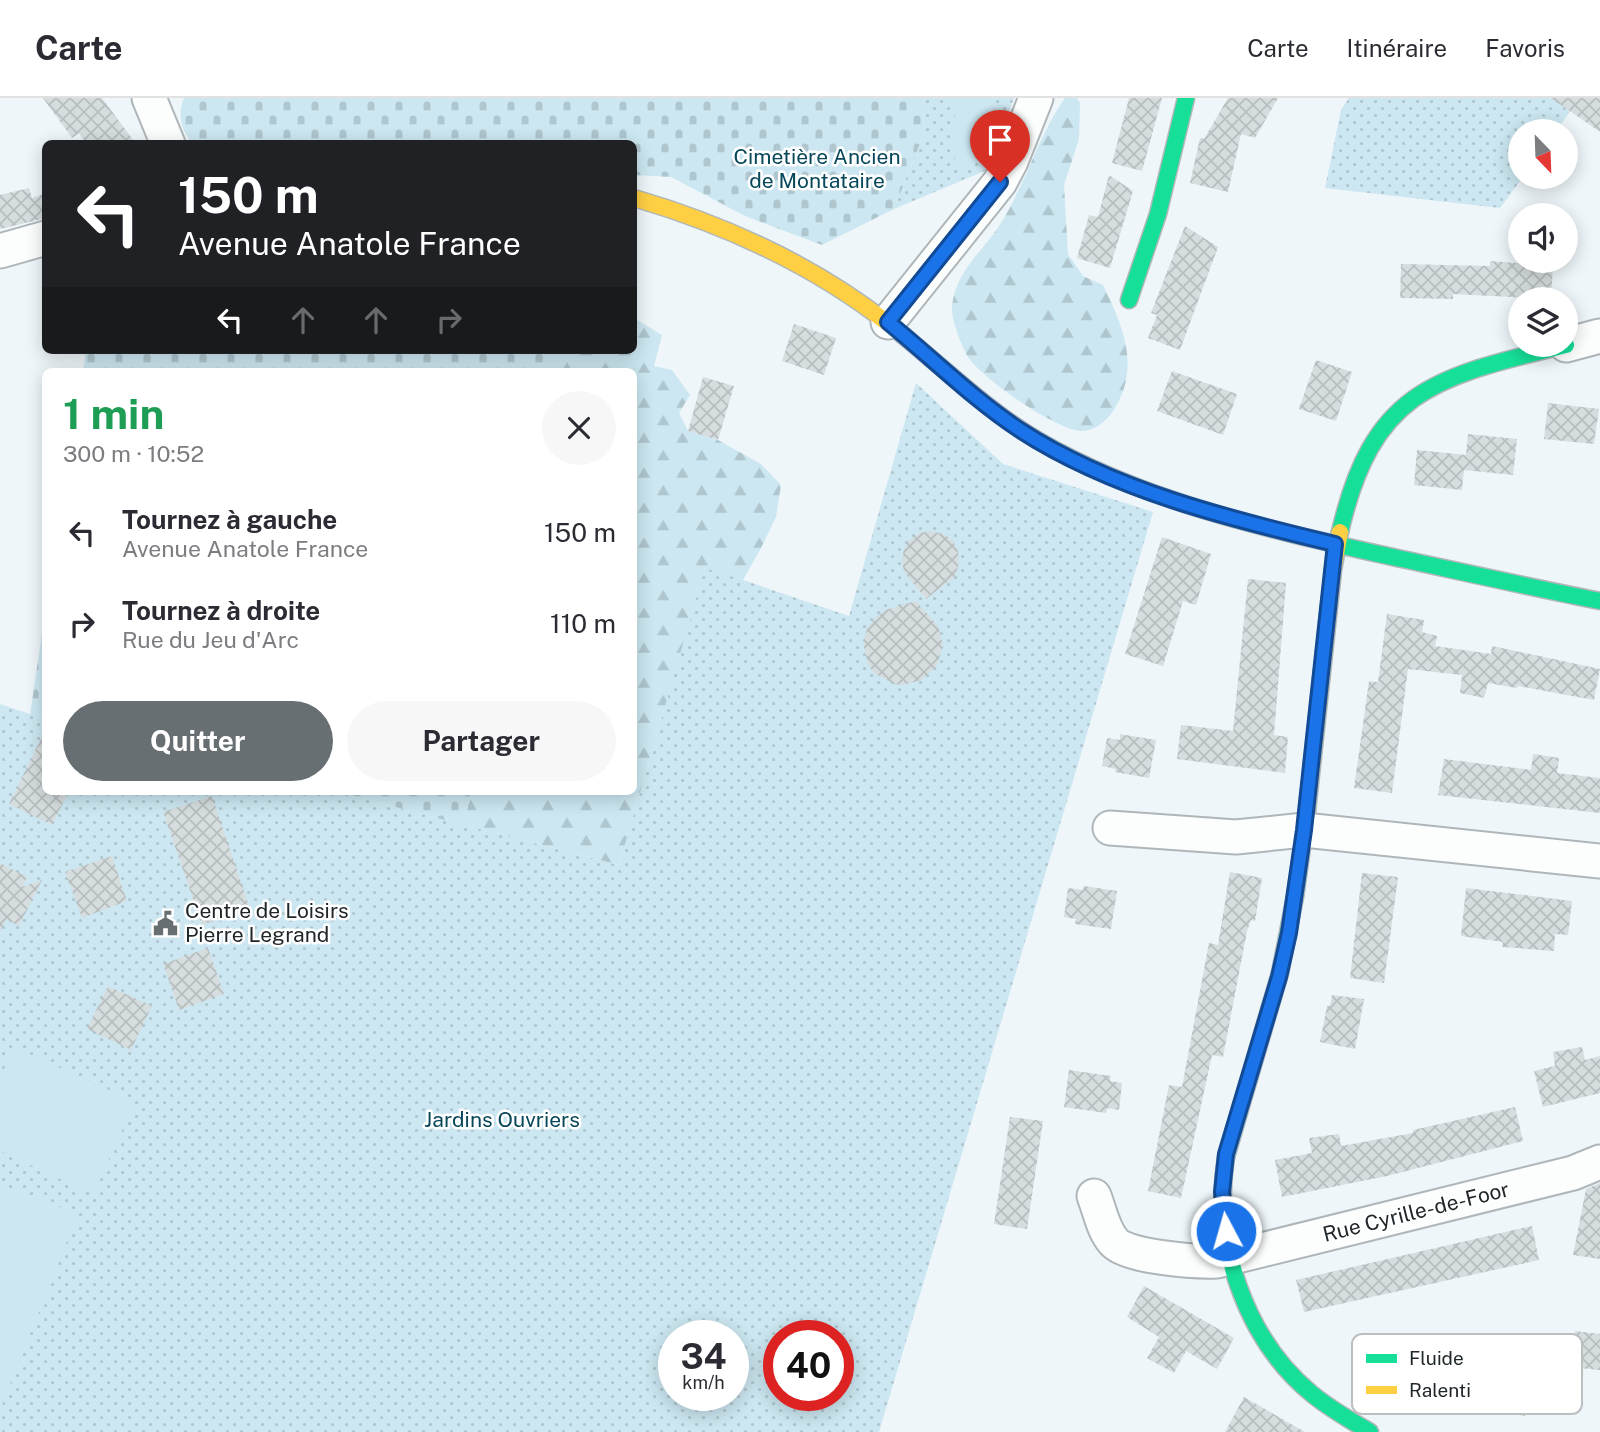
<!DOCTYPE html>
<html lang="fr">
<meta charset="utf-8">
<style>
body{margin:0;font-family:"Public Sans",sans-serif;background:#f7f7f7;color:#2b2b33;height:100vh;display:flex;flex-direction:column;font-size:26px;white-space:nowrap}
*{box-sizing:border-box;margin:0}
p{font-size:23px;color:#7c7c81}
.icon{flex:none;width:38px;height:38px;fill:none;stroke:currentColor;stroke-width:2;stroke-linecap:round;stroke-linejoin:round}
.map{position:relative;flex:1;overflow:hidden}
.details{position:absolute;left:42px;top:270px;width:595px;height:427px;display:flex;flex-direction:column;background:#fff;border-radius:10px;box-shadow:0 4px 18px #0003}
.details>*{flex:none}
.hud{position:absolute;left:42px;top:42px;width:595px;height:214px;border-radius:10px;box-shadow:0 4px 18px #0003;background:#202124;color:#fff;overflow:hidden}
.needle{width:46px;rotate:157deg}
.buttons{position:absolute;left:1508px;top:21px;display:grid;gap:14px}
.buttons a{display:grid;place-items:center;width:70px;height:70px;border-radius:50%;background:#fff;box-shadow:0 4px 18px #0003;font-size:35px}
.speed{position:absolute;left:658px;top:1222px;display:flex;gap:14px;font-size:35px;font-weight:700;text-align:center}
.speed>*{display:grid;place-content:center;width:91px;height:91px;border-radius:50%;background:#fff;box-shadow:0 4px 18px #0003;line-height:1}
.speed small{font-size:18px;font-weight:400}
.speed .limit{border:10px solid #d22;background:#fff;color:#111}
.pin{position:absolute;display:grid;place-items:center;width:60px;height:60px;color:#fff;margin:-72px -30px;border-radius:50% 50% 50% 0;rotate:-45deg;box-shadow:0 0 7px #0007}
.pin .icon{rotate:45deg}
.me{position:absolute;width:77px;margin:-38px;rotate:354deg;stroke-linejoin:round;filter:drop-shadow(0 0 5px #0008)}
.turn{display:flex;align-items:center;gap:24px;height:147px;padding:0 21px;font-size:32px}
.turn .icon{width:91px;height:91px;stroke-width:2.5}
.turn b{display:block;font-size:49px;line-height:60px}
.lanes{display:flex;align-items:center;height:66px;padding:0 21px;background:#0003;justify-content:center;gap:35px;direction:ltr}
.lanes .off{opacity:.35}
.round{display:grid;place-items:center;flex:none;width:74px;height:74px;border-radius:37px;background:#f7f7f7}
.summary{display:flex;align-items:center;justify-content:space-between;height:119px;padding:0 21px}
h1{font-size:42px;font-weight:700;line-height:52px;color:#1e9e55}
.cta{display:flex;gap:14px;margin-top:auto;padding:14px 21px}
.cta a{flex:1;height:80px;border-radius:42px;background:#686f72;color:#fff;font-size:28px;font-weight:700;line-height:80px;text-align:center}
.cta a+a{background:#f7f7f7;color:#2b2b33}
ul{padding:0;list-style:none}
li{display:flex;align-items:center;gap:21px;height:91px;padding:0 21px}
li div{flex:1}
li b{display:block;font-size:26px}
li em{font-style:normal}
header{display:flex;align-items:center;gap:42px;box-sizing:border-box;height:98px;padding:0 35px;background:#fff;border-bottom:2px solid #e1e1e2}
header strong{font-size:33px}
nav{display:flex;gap:38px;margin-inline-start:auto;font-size:24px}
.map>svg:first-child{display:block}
.green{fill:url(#green-dots);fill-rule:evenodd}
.forest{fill:url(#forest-firs)}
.cemetery{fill:url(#cemetery-stones)}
.pitch{fill:#cce7f1}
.building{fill:url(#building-cross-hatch)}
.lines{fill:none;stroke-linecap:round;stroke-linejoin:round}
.street-casing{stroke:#afb6b9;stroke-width:37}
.fast-casing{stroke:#afb6b9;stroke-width:19}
.slow-casing{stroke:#afb6b9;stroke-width:19}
.street{stroke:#fcfefe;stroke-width:33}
.fast{stroke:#16e098;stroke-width:16}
.slow{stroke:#ffcf43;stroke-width:16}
.route-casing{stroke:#114b97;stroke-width:18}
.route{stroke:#1a73e8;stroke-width:12}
.labels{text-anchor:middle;stroke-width:5;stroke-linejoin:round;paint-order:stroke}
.park-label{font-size:21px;fill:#064759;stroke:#fff}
.poi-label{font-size:21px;fill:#20272a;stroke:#fff;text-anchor:start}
.street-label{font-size:21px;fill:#20272a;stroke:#fff}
.key{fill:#fff;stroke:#bcbebf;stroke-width:2}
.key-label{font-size:19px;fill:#20272a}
</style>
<header>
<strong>Carte</strong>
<nav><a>Carte</a><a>Itinéraire</a><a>Favoris</a></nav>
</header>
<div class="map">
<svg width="1600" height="1334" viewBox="0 0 1600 1334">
<defs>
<pattern id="green-dots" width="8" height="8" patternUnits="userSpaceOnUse" patternTransform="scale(1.75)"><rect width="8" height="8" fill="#cce7f1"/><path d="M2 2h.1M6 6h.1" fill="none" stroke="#afc6cf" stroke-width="1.8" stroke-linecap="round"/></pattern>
<pattern id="forest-firs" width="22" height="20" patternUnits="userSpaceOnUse" patternTransform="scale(1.75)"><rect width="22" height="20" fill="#cce7f1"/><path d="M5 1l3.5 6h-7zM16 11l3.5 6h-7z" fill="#afc6cf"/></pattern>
<pattern id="cemetery-stones" width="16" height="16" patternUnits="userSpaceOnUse" patternTransform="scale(1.75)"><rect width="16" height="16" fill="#cce7f1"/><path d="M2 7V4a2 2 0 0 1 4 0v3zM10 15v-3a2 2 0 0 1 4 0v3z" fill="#afc6cf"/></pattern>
<pattern id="building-cross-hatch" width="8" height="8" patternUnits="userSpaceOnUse" patternTransform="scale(1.75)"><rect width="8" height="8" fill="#d6dddf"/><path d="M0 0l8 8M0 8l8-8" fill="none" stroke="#b7bec0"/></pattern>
</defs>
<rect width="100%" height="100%" fill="#eef6f9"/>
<!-- green -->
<path class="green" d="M 922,0 L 1014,0 L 987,72 L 894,111 L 925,33 Z
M 1349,0 L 1580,0 L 1556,33 L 1521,33 L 1521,79 L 1523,79 L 1500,110 L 1325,90 L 1341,12 Z
M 916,285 L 1003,366 L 1153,414 L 879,1334 L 0,1334 L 0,606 L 45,621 L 46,693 L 334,693 L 619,767 L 705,469 L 849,518 ZM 674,1237 L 733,1237 L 733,1297 L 674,1297 ZM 779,1237 L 838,1237 L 838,1297 L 779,1297 Z"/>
<!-- forest -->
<path class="forest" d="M 1065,0 L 1077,0 L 1080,5 L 1079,41 L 1064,87 L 1068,156 L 1083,178 L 1103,187 C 1124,230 1142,272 1111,316 C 1104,325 1092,334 1080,333 C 1053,330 988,284 970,262 C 963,252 950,220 952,207 C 957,173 979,157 997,131 C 1024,92 1038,37 1065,0 Z
M 634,220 L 662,237 L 654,268 L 672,272 L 690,297 L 679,315 L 688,333 L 718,342 L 761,366 L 781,387 L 776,419 L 760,452 L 743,482 L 705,470 L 619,767 L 464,727 L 471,693 L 634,693 L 634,273 L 551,273 L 555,252 L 634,252 Z"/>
<!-- cemetery -->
<path class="cemetery" d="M 184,0 L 922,0 L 925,33 L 894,111 L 822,147 L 745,118 L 671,79 L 634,77 L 634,46 L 192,45 C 181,31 177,17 184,0 Z
M 86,252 L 555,252 L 551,273 L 83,273 Z
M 45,515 L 45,621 L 30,617 Z
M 334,693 L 471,693 L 464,727 Z"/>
<!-- pitch -->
<path class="pitch" d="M 942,0 L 992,0 L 993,29 L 961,81 L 950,44 L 956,10 L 945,6 Z
M 14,949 L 135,1004 L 93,1096 L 0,1053 L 0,980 Z
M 0,1086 L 78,1116 L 0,1312 Z"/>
<!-- building -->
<path class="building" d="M 43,0 L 102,0 L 136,46 L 87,46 L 79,35 L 72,40 Z
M 1129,0 L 1162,0 L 1142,73 L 1112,65 Z
M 1228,0 L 1278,0 L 1255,40 L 1241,36 L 1228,94 L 1190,85 L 1200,40 L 1204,41 Z
M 1551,0 L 1600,0 L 1600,34 Z
M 1109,77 L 1133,93 L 1110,170 L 1077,160 L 1089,117 L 1098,119 Z
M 29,90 L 32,100 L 46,95 L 46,120 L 0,131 L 0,97 Z
M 1185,128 L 1218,149 L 1180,252 L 1148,240 L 1157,217 L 1151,215 Z
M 1490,163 L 1553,168 L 1551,201 L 1453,196 L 1453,201 L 1400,200 L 1401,166 L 1490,168 Z
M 794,226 L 836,240 L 824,277 L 782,263 Z
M 1316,262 L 1352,274 L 1336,323 L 1299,311 Z
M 1172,273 L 1237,296 L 1223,337 L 1157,313 Z
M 703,279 L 734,288 L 718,342 L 688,333 Z
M 1548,305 L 1599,311 L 1594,346 L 1544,341 Z
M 1468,336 L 1517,341 L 1513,377 L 1464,372 L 1462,392 L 1414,387 L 1417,352 L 1466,357 Z
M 929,433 L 944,436 L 953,443 L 958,453 L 959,465 L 955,478 L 926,501 L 904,474 L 902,463 L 904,450 L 910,442 L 920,435 Z
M 1162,439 L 1211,456 L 1196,507 L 1183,503 L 1163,568 L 1125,556 Z
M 1248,481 L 1286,485 L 1274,637 L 1288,639 L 1285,675 L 1177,661 L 1181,627 L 1233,633 Z
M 916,503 L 938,528 L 943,547 L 937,568 L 921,582 L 903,587 L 894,586 L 874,575 L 868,566 L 863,545 L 867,531 L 875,520 L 885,512 Z
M 1387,516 L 1424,522 L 1422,534 L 1437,538 L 1435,548 L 1491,556 L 1492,548 L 1600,571 L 1594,602 L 1518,588 L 1517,590 L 1488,585 L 1484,600 L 1460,595 L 1462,577 L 1408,571 L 1392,695 L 1354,690 L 1369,583 L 1378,584 Z
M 46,630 L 46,693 L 69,693 L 52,727 L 9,706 Z
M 1120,636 L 1156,642 L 1149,680 L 1115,674 L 1116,671 L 1102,668 L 1107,640 L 1120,642 Z
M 1533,656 L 1559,660 L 1557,675 L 1600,680 L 1600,715 L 1438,697 L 1444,661 L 1531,672 Z
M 212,698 L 250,811 L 202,827 L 163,714 Z
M 112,758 L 127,803 L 82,820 L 65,774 Z
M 0,765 L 27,779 L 22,789 L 42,782 L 19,828 L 6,821 L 0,834 Z
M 1230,774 L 1262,780 L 1255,823 L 1251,822 L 1247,833 L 1223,959 L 1212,957 L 1181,1100 L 1148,1093 L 1169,987 L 1182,989 L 1209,845 L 1218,847 Z
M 1362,775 L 1398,779 L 1384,885 L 1350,880 Z
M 1084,788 L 1117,793 L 1111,831 L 1075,826 L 1076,821 L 1064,819 L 1068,790 L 1083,792 Z
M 1466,790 L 1572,803 L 1568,837 L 1555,836 L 1554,853 L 1502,849 L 1503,844 L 1461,838 Z
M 208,850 L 224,896 L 179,912 L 163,866 Z
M 108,888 L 152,908 L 131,952 L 87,931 Z
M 1332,897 L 1364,901 L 1355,951 L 1320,944 L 1327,908 L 1330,908 Z
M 1582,949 L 1585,962 L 1600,958 L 1600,995 L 1543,1009 L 1534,973 L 1555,968 L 1553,954 Z
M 1069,972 L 1111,978 L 1110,983 L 1122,985 L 1119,1012 L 1107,1010 L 1106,1015 L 1064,1009 Z
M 1515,1009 L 1523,1043 L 1387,1078 L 1282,1099 L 1275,1062 L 1312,1055 L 1309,1040 L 1339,1036 L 1341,1048 L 1413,1035 L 1413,1032 Z
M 1010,1019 L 1043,1023 L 1027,1131 L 994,1126 Z
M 1600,1085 L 1600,1161 L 1573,1157 L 1586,1091 Z
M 1532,1128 L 1539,1162 L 1304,1214 L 1296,1182 Z
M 1144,1188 L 1234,1240 L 1217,1271 L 1186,1253 L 1174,1275 L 1147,1260 L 1159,1239 L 1127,1219 Z
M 1575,1233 L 1600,1236 L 1600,1272 L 1557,1268 L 1560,1237 L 1575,1238 Z
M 1509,1262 L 1538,1267 L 1525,1318 L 1413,1301 L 1414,1298 L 1397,1295 L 1402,1263 L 1506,1280 Z
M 1244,1299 L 1305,1334 L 1225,1334 Z"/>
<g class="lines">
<defs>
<path id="street" d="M 149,0 L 168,46
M 0,153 L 46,140
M 888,224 L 1000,84 L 1011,63 L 1036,0
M 1566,247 L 1600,238
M 1110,730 L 1236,739 L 1304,732 L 1600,763
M 1094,1098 C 1100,1113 1103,1132 1114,1144 C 1126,1159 1196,1164 1217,1163 L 1573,1075 L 1600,1064"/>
<path id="fast" d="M 1129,202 L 1158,116 L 1186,0
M 1037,342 C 1144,404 1267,431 1388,458 C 1458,473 1529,489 1600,503
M 1340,434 C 1373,290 1437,279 1566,247
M 1307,713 L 1295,799 L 1280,875 L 1226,1059 C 1212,1143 1245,1241 1312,1296 C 1330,1311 1350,1322 1370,1334"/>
<path id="slow" d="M 634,100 C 726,127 814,167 890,227 C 939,265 983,310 1037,342
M 1307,713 L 1333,472 L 1340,434"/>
</defs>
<!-- street casing -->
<use href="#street" class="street-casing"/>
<!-- fast casing -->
<use href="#fast" class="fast-casing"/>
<!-- slow casing -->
<use href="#slow" class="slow-casing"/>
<!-- street -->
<use href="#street" class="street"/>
<!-- fast -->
<use href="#fast" class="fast"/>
<!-- slow -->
<use href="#slow" class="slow"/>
</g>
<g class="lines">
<defs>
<path id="route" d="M 1000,84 L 888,224 C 932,260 973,301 1020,332 C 1112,392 1230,421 1335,446 L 1304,732 L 1289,835 L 1279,879 L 1226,1056 L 1222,1094 L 1226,1133"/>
</defs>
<!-- route casing -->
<use href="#route" class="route-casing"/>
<!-- route -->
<use href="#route" class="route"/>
</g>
<!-- icons -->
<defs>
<symbol id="civic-bare" viewBox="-9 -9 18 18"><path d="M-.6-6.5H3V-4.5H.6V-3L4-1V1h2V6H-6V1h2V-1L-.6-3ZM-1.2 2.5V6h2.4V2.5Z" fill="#686f72" stroke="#fff" stroke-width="2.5" paint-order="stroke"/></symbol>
</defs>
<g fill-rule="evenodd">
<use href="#civic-bare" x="148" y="808" width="35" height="35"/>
</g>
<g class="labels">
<!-- park labels -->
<g class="park-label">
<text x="817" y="66">Cimetière Ancien<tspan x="817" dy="24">de Montataire</tspan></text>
<text x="502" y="1029">Jardins Ouvriers</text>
</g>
<!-- poi labels -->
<g class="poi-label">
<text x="185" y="820">Centre de Loisirs<tspan x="185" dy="24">Pierre Legrand</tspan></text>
</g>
<!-- street labels -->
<g class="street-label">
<text transform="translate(1416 1114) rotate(-14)" y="7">Rue Cyrille-de-Foor</text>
</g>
</g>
<!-- legend -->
<rect x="1352" y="1236" width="230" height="80" rx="10" class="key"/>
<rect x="1366" y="1256" width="31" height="9" fill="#16e098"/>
<rect x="1366" y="1288" width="31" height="8" fill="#ffcf43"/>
<g class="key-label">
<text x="1409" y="1267">Fluide</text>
<text x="1409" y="1299">Ralenti</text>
</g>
</svg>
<div class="buttons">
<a><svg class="needle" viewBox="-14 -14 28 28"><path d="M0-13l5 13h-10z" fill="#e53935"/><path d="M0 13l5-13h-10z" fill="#7c7c81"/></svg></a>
<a><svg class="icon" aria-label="sound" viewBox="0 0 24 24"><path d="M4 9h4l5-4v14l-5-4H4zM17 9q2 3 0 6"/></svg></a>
<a><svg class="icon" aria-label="layers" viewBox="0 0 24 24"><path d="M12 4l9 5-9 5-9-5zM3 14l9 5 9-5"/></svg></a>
</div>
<div class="speed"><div>34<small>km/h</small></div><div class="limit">40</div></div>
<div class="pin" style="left:1000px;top:84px;background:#d93025"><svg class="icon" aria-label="arrive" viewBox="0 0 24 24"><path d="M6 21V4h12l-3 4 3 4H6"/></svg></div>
<svg class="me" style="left:1226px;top:1133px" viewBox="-20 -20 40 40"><circle r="17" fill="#1a73e8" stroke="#fff" stroke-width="3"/><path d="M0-11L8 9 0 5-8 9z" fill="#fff"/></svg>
<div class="hud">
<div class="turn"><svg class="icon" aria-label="left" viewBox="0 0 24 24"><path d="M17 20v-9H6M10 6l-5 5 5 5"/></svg><div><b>150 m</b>Avenue Anatole France</div></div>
<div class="lanes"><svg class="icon" aria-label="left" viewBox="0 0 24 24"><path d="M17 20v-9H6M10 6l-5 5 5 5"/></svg><svg class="icon off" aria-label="ahead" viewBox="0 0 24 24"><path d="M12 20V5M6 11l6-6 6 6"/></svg><svg class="icon off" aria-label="ahead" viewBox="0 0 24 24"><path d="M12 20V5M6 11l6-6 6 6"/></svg><svg class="icon off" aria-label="right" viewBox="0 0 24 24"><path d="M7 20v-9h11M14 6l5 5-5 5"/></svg></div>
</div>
<section class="details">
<div class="summary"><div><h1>1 min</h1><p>300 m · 10:52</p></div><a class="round"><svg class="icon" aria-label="close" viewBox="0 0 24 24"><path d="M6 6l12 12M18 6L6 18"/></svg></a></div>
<ul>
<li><svg class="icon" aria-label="left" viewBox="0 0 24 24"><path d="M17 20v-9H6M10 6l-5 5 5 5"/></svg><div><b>Tournez à gauche</b><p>Avenue Anatole France</p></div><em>150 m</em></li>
<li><svg class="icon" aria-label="right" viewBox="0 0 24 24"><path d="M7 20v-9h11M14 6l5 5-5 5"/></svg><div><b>Tournez à droite</b><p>Rue du Jeu d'Arc</p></div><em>110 m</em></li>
</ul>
<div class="cta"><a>Quitter</a><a>Partager</a></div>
</section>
</div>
